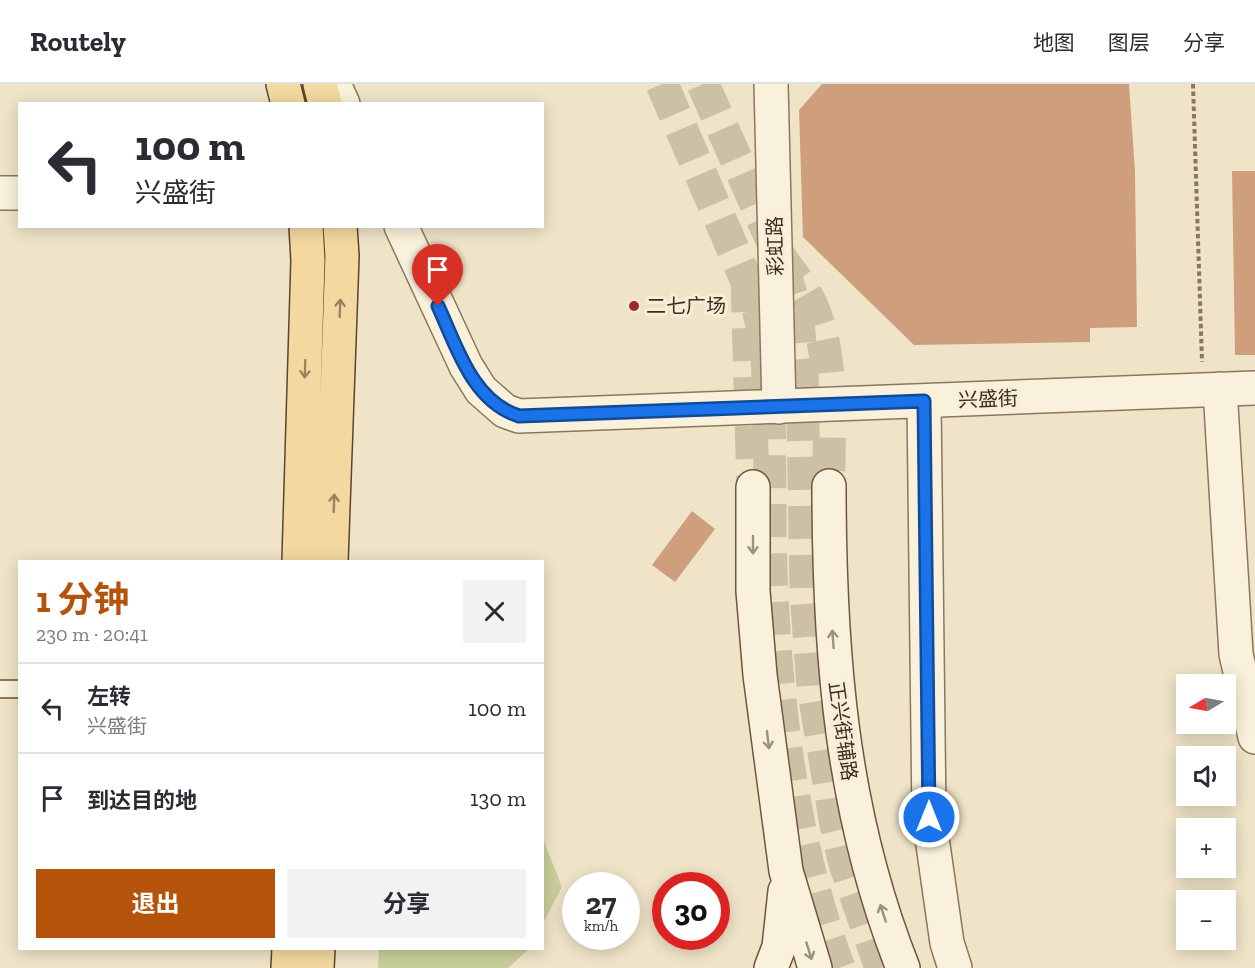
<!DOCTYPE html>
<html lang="zh">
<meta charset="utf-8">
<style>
body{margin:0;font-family:"Zilla Slab","Noto Sans SC",serif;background:#f2f2f3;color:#2b2b33;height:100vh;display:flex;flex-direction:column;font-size:22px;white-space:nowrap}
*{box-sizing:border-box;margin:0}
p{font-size:20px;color:#7c7c81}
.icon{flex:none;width:33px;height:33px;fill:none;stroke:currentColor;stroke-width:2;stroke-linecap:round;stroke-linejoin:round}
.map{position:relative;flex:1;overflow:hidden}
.side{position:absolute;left:18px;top:476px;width:526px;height:390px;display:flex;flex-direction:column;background:#fff;border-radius:0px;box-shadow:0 3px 15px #0003}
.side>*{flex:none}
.hud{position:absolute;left:18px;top:18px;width:526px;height:126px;border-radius:0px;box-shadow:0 3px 15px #0003;background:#fff;color:#2b2b33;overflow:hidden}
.needle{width:39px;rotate:260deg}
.buttons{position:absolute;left:1176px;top:590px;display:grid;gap:12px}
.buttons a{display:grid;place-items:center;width:60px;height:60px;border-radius:0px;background:#fff;box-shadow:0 3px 15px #0003;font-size:30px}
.speed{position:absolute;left:562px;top:788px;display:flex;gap:12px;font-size:30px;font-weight:700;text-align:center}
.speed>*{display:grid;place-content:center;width:78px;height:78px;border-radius:50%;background:#fff;box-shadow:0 3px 15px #0003;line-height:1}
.speed small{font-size:15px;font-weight:400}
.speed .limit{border:9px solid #d22;background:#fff;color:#111}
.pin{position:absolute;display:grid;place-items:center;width:51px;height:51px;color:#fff;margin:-62px -26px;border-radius:50% 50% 50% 0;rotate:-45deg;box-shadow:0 0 6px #0007}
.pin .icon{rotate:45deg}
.me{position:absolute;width:66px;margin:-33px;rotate:0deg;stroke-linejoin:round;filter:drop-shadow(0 0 4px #0008)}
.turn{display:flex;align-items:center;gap:21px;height:126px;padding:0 18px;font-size:27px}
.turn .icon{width:78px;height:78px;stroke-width:2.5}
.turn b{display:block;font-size:42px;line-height:51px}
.round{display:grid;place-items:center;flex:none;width:63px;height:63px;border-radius:0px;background:#f2f2f3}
.headline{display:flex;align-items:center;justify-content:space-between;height:102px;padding:0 18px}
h1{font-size:36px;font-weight:700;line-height:45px;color:#b45309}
.cta{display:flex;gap:12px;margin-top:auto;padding:12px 18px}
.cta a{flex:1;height:69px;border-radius:0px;background:#b45309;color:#fff;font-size:24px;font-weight:700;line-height:69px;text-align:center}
.cta a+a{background:#f2f2f3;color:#2b2b33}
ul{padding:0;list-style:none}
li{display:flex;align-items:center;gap:18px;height:90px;padding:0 18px;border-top:2px solid #e1e1e2}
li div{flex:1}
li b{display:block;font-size:22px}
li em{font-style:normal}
header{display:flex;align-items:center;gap:36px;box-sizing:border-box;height:84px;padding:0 30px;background:#fff;border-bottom:2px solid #e1e1e2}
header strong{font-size:28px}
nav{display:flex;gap:33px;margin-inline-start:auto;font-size:21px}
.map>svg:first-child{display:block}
.green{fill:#c9cf9b}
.building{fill:#cf9f7d}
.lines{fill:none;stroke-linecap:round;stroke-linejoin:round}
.secondary-tunnel{stroke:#ccc0a6;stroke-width:33;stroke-dasharray:33 16;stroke-linecap:butt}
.primary-tunnel{stroke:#ccc0a6;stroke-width:33;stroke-dasharray:33 16;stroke-linecap:butt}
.lane-casing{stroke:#8d765c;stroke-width:20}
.street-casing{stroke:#8d765c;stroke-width:36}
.secondary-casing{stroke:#6f573f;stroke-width:36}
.primary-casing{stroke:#5b4430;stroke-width:36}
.path{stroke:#8d765c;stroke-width:4;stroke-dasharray:4.5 3;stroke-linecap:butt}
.lane{stroke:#faf1dc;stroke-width:16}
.street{stroke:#faf1dc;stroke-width:33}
.secondary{stroke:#faf1dc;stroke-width:33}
.primary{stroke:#f3d9a0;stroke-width:33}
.oneway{stroke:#988460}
.oneway2{stroke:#9c907e}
.route-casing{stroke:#114b97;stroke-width:15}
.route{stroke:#1a73e8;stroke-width:10}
.poi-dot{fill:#9e2a2b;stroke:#f7eed8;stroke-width:2}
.labels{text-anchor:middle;stroke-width:6;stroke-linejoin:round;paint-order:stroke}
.street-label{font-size:20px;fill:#3d2e20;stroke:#f7eed8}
.poi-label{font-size:20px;fill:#3d2e20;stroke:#f7eed8;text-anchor:start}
</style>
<header>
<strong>Routely</strong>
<nav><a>地图</a><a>图层</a><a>分享</a></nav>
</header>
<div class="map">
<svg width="1255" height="884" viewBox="0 0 1255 884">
<rect width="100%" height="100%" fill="#f0e4c8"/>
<!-- green -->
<path class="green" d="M 543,755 L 562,803 L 543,839 Z
M 379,864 L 530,864 L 508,884 L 378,884 Z"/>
<!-- building -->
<path class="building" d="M 822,0 L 1129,0 L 1135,87 L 1137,243 L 1090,244 L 1090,258 L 914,261 L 803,153 L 799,26 Z
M 1232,87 L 1255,87 L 1255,271 L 1235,271 Z
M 692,427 L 715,445 L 675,498 L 652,481 Z"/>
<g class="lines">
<!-- secondary-tunnel -->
<path class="secondary-tunnel" d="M 778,170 C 788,186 803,202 811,220 C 836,274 828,343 829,402
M 747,195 L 753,403"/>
<!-- primary-tunnel -->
<path class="primary-tunnel" d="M 662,0 L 757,221 L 766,257 C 772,342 768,427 772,512 C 778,637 796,767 839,884
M 703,0 L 778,170 L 797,228 L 802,282 L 806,507 L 813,603 L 836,741 L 845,780 L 881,884"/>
<defs>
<path id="lane" d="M 0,605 L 20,605"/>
<path id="street" d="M 334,0 L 343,20
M 771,0 L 779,323
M 0,109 L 20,109
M 401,142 L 466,282 L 481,306 L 505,327 L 519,332 L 1255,304
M 1220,305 L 1236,570 L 1255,653
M 924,317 L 929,733 L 947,859 L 955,884"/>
<path id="secondary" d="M 829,402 C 829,568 841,728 903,884
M 753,403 L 753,507 L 760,591 L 786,787 L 815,884
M 771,884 L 779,863 L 785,807"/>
<path id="primary" d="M 283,0 L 288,20
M 320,0 L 325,20
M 299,477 L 308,176 L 306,142
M 331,477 L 342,172 L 340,142
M 288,884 L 289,864
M 317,884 L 318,864"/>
</defs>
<!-- lane casing -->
<use href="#lane" class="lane-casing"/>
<!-- street casing -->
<use href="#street" class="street-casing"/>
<!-- secondary casing -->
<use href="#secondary" class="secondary-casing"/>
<!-- primary casing -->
<use href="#primary" class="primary-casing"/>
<!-- path -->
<path class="path" d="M 1193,0 L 1202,278"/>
<!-- lane -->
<use href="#lane" class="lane"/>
<!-- street -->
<use href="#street" class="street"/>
<!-- secondary -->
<use href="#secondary" class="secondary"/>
<!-- primary -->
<use href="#primary" class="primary"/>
</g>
<!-- one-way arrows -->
<defs><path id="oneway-shaft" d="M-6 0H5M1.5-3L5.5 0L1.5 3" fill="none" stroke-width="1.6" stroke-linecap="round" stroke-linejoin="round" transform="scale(1.5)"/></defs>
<g class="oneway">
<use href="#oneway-shaft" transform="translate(340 224) rotate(-88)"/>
<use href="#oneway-shaft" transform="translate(305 285) rotate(92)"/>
<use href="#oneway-shaft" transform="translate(334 419) rotate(-88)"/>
</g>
<g class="oneway2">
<use href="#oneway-shaft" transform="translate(753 461) rotate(90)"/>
<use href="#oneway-shaft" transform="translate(833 555) rotate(-94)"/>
<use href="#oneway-shaft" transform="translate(768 656) rotate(83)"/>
<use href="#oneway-shaft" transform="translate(883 829) rotate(-108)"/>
<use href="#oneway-shaft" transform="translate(809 867) rotate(73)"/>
</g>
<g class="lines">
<defs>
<path id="route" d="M 438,222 C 457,263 472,317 519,332 L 924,317 L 929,733"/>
</defs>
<!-- route casing -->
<use href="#route" class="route-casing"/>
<!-- route -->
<use href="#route" class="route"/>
</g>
<!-- markers -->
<circle class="poi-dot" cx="634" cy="222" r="6"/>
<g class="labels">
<!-- street labels -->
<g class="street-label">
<text transform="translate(775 162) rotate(-91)" y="7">彩虹路</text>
<text transform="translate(988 315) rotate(-2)" y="7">兴盛街</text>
<text transform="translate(843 647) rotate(82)" y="7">正兴街辅路</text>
</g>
<!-- poi labels -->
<g class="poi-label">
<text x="646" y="229">二七广场</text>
</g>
</g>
</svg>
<div class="buttons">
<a><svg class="needle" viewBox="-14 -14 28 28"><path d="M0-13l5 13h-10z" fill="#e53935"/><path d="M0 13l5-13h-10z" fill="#7c7c81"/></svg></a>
<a><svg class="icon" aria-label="sound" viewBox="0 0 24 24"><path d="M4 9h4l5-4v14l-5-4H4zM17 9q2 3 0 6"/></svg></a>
<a>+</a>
<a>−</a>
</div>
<div class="speed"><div>27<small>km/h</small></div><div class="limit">30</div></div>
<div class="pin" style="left:438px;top:222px;background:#d93025"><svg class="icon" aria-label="arrive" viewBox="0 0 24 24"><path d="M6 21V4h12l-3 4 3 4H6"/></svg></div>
<svg class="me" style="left:929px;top:733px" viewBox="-20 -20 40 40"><circle r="17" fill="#1a73e8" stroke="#fff" stroke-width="3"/><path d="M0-11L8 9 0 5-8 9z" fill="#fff"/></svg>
<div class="hud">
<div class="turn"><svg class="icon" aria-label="left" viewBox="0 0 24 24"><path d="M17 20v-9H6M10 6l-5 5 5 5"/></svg><div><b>100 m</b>兴盛街</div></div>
</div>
<section class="side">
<div class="headline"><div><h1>1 分钟</h1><p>230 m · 20:41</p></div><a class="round"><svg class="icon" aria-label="close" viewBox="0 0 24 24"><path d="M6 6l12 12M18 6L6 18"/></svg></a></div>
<ul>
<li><svg class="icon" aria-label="left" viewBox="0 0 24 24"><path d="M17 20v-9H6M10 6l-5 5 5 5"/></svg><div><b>左转</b><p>兴盛街</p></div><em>100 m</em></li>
<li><svg class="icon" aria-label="arrive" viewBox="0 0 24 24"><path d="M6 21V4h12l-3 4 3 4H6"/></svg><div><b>到达目的地</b></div><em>130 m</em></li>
</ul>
<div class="cta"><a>退出</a><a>分享</a></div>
</section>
</div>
